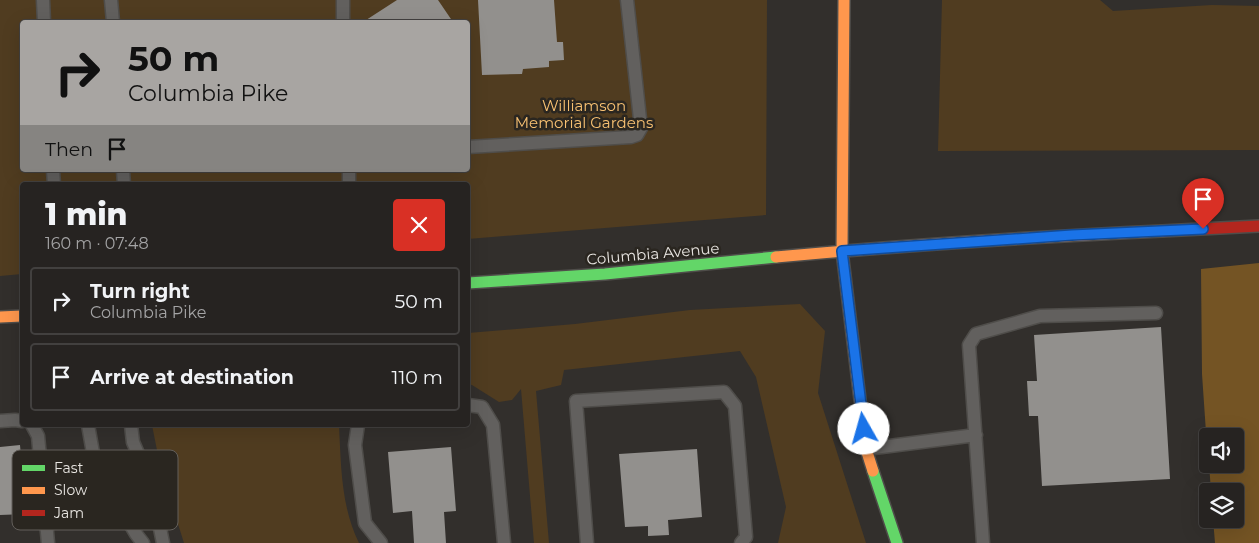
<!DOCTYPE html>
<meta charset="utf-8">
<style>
body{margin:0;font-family:Montserrat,sans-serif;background:#2e2b2a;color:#f1f3f6;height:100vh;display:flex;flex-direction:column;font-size:19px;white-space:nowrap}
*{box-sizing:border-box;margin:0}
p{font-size:16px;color:#a4a4a5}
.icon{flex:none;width:28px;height:28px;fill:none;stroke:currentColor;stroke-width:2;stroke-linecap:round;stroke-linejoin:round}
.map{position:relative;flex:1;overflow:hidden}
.side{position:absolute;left:20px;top:182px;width:450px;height:245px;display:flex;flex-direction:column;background:#262321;border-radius:5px;box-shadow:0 5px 20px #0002,0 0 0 1px #42403f}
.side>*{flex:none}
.hud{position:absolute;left:20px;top:20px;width:450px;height:152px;border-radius:5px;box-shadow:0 5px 20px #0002,0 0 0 1px #42403f;background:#a8a5a2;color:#111;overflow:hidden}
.buttons{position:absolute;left:1199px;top:428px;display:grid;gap:10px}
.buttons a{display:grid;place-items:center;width:45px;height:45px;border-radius:5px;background:#262321;box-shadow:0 5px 20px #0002,0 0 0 1px #42403f;font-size:25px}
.pin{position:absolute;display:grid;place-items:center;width:42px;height:42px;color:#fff;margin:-51px -21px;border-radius:50% 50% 50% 0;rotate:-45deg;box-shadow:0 0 5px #0007}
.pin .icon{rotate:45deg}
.me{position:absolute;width:55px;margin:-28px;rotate:353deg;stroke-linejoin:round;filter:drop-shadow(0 0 4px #0008)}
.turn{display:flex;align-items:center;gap:18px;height:105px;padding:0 25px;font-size:22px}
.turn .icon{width:65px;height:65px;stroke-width:2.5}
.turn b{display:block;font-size:35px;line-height:42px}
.then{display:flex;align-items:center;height:48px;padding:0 25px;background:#0003;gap:10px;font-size:19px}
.round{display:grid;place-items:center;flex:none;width:52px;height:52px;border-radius:5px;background:#2e2b2a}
.headline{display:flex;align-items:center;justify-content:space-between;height:85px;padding:0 25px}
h1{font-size:30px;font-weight:800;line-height:38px}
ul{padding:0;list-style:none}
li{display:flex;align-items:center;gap:15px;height:68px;margin:0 10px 8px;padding:0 15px;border:2px solid #42403f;border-radius:5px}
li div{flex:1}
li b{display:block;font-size:19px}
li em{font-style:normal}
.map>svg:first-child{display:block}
.green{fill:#503c20;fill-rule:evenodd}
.forest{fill:#745424}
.building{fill:#92908d}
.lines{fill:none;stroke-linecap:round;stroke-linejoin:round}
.lane-casing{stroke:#4f4d4a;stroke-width:15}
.fast-casing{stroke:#4f4d4a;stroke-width:14}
.slow-casing{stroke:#4f4d4a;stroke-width:14}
.jam-casing{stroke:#4f4d4a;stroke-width:14}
.lane{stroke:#62605e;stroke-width:12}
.fast{stroke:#63d668;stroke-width:11}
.slow{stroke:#ff974d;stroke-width:11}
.jam{stroke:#b3261e;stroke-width:11}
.route-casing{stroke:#114b97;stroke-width:12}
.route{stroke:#1a73e8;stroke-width:9}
.labels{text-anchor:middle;stroke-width:5;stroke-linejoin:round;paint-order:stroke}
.park-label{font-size:15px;fill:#f8c172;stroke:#2a2620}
.street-label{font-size:15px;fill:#e8e5e1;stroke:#2a2620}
.key{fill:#2a2620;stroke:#635f5a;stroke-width:1}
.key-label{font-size:14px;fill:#e8e5e1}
</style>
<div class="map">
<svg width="1259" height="543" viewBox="0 0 1259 543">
<rect width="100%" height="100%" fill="#322f2c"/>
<!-- green -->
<path class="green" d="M 0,0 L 767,0 L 766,215 L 468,239 L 468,185 L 22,185 L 22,274 L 0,276 ZM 22,22 L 468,22 L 468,170 L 22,170 Z
M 942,0 L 1100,0 L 1113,11 L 1212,5 L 1259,6 L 1259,150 L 938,151 Z
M 800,304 L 825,331 L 818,393 L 866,543 L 778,543 L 786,507 L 756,377 L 740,351 L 564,370 L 561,385 L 536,391 L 549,543 L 534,543 L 521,389 L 512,400 L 499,402 L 472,385 L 468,384 L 468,333 L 575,324 L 690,310 Z
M 152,425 L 339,425 C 341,465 341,507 359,543 L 184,543 L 161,470 Z"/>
<!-- forest -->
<path class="forest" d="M 1259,263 L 1259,543 L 1215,543 L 1213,519 L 1235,519 L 1235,491 L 1211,491 L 1209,464 L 1235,464 L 1235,436 L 1208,436 L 1207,447 L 1202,374 L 1201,269 Z"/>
<!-- building -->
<path class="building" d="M 397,0 L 438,0 L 453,22 L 363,22 Z
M 478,0 L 554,0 L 557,42 L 563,42 L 564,60 L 549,61 L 549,67 L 523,69 L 522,74 L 482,75 Z
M 1161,327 L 1170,479 L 1042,486 L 1038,416 L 1029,416 L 1027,381 L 1037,381 L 1034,335 Z
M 20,445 L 26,514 L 0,515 L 0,447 Z
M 451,447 L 456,511 L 444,512 L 446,543 L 414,543 L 412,511 L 393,513 L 388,452 Z
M 697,449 L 702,517 L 668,520 L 669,535 L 648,536 L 648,526 L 625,527 L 619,454 Z"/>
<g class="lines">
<defs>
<path id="lane" d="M 43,0 L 44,22
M 111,0 L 113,22
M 343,0 L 343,22
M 468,147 L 631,137 L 637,135 L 641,128 L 627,0
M 53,170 L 54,185
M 123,170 L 124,185
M 349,170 L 349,185
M 468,405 L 482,407 L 493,425 L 504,543
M 0,421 L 15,420 L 22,421
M 32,425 L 38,436 L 48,543
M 88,425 L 95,464 L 136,534 L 143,543
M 131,425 L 133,442 L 151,484 L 163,543
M 358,425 L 355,445 L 365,523 L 381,543
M 866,449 L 976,435
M 587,543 L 576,401 L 724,392 L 735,406 L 746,537 L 741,543
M 983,543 L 969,345 L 976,334 L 1040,316 L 1156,313"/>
<path id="fast" d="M 468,283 L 605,274 L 776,257
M 873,471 L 897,543"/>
<path id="slow" d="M 842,251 L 866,449 L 873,471
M 842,251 L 844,0
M 776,257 C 905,245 1033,237 1162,231
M 0,317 L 22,316"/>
<path id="jam" d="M 1162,231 L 1259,226"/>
</defs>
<!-- lane casing -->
<use href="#lane" class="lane-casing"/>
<!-- fast casing -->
<use href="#fast" class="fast-casing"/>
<!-- slow casing -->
<use href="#slow" class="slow-casing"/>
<!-- jam casing -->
<use href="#jam" class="jam-casing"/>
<!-- lane -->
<use href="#lane" class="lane"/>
<!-- fast -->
<use href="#fast" class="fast"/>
<!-- slow -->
<use href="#slow" class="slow"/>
<!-- jam -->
<use href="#jam" class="jam"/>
</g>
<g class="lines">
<defs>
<path id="route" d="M 864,429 L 842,251 L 1072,235 L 1203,229"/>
</defs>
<!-- route casing -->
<use href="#route" class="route-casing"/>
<!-- route -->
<use href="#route" class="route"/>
</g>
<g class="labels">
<!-- park labels -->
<g class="park-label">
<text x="584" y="111">Williamson<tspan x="584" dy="17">Memorial Gardens</tspan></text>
</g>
<!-- street labels -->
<g class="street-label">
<text transform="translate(653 254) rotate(-5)" y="5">Columbia Avenue</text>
</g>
</g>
<!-- legend -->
<rect x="12" y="450" width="166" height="80" rx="8" class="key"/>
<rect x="22" y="465" width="23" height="6" fill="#63d668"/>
<rect x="22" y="487" width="23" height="7" fill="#ff974d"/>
<rect x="22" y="510" width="23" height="6" fill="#b3261e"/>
<g class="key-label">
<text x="54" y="473">Fast</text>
<text x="54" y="495">Slow</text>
<text x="54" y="518">Jam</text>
</g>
</svg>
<div class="buttons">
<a><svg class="icon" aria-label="sound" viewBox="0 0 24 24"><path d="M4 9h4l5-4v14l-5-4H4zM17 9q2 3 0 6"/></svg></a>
<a><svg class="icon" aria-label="layers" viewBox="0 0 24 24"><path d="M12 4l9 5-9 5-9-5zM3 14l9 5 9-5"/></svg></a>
</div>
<div class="pin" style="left:1203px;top:229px;background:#d93025"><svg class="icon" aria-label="arrive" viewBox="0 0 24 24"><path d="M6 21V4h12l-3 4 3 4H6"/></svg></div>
<svg class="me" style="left:864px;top:429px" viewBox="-20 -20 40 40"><circle r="19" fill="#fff"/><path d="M0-13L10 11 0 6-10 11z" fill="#1a73e8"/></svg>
<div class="hud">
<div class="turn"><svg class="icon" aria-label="right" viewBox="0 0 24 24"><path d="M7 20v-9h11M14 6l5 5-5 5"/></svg><div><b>50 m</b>Columbia Pike</div></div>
<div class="then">Then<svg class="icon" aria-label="arrive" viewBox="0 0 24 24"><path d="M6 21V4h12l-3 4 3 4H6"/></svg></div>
</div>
<section class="side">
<div class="headline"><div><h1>1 min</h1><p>160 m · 07:48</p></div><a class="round" style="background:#d93025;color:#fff"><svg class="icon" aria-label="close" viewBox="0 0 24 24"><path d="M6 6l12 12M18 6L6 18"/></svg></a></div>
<ul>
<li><svg class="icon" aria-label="right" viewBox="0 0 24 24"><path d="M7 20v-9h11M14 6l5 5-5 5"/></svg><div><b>Turn right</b><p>Columbia Pike</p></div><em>50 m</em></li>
<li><svg class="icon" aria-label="arrive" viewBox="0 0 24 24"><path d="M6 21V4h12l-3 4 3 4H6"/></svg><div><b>Arrive at destination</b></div><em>110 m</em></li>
</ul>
</section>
</div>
